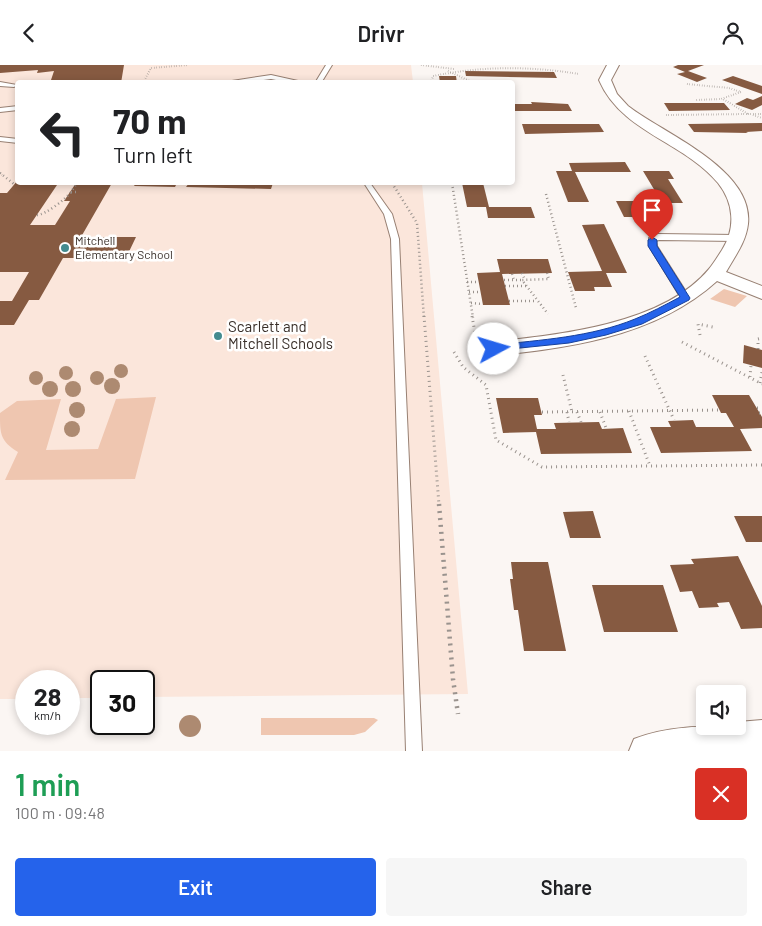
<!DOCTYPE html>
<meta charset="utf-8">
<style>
body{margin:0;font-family:Barlow,sans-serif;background:#f6f6f6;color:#202124;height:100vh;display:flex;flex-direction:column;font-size:19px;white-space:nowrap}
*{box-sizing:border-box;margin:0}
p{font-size:16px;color:#757577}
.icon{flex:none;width:28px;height:28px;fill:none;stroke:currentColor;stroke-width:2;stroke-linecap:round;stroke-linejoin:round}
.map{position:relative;height:686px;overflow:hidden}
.side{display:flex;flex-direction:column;background:#fff;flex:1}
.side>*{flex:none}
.top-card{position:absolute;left:15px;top:15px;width:500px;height:105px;border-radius:5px;box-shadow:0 2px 8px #0003;background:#fff;color:#202124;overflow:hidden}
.tools{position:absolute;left:696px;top:620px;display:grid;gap:10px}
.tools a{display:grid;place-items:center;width:50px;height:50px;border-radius:5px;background:#fff;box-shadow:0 2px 8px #0003;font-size:25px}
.speed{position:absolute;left:15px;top:605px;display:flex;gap:10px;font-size:25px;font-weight:700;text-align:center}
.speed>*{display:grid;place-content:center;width:65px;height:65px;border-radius:50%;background:#fff;box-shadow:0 2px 8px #0003;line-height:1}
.speed small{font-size:12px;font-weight:400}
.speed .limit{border:2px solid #111;border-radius:8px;background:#fff;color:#111}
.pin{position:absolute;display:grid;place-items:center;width:42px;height:42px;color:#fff;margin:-51px -21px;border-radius:50% 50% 50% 0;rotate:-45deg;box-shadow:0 0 5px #0007}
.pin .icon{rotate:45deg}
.me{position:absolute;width:55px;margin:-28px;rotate:84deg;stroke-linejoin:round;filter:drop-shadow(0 0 4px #0008)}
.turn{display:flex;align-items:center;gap:18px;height:105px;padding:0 15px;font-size:22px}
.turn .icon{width:65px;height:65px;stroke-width:2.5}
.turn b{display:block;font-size:35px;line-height:42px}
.round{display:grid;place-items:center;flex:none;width:52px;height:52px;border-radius:5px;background:#f6f6f6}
.headline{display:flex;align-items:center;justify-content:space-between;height:85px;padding:0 15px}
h1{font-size:30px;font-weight:600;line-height:38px;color:#1e9e55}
.action{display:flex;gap:10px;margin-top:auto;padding:10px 15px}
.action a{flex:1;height:58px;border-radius:5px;background:#2563eb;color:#fff;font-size:20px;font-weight:600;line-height:58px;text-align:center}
.action a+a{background:#f6f6f6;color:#202124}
header{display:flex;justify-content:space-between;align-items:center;height:65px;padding:0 15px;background:#fff;font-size:22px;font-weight:600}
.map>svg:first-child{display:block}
.built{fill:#fbe6db}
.green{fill:#efc6b0}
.building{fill:#865a41}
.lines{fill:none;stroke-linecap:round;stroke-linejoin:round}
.lane-casing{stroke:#988073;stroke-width:2}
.street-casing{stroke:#988073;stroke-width:2}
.path-far3{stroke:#9a938e;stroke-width:2;stroke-dasharray:0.5 2;stroke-linecap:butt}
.path-far2{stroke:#9a938e;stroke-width:2.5;stroke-dasharray:1 3;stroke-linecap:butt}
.path-far1{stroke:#9a938e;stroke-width:3;stroke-dasharray:1 4;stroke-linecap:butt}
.path{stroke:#9a938e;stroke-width:4.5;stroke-dasharray:2 5;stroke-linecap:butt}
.lane{fill:#fff;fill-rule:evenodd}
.street{fill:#fff;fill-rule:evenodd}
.tree{fill:#ad8a71}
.route{fill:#2563eb;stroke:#184099}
.poi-dot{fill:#438b8f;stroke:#fff;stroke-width:2}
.labels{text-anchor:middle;stroke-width:5;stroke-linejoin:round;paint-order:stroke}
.far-poi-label{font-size:12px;fill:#382e28;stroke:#fff;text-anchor:start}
.poi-label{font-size:15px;fill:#382e28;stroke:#fff;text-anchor:start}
</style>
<header><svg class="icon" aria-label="back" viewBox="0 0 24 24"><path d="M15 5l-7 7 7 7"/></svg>Drivr<svg class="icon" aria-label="person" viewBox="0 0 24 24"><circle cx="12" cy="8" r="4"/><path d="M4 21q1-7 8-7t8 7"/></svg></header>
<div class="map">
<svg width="762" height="686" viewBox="0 0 762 686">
<rect width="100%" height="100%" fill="#fbf6f3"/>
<!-- built -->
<path class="built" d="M 0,0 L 411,0 L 413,17 L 18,18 L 18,118 L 422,118 L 468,629 L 144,632 L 144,616 L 101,616 L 101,633 L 69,633 L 69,616 L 26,616 L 26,634 L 0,634 Z"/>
<!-- green -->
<path class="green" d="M 724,224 L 747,231 L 735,242 L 710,234 Z
M 156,332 L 135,414 L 5,415 L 18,387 C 0,376 0,369 0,348 L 17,336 L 61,334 L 46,385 L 98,384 L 116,334 Z
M 261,653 L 374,653 L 378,655 L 365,667 L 354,670 L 261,670 Z"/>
<!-- building -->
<path class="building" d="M 0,0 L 124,0 L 121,18 L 50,18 L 54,6 L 37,8 L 38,5 L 0,8 Z
M 678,0 L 704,0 L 688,6 L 707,13 L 697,17 L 677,9 L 685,7 L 673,2 Z
M 465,6 L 554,7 L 557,13 L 466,11 Z
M 439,11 L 456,11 L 457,18 L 440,18 Z
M 733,11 L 762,21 L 762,29 L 722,15 Z
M 762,31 L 762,40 L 752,45 L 735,39 L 747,33 L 753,35 Z
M 531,37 L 568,39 L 572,46 L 512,46 L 512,39 L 532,39 Z
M 664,38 L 724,38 L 730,45 L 669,46 Z
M 762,58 L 762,66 L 746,67 L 748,68 L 694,67 L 688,59 Z
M 522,59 L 599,59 L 604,67 L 525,69 Z
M 625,97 L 631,107 L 575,107 L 589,137 L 568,137 L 556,106 L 572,106 L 569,98 Z
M 643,106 L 669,106 L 674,114 L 668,114 L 683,138 L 664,138 L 670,147 L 643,147 L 645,152 L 624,152 L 616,136 L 661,136 Z
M 18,115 L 18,118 L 46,118 L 44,120 L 57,120 L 30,160 L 55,160 L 70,136 L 64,136 L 76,118 L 112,118 L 81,172 L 136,172 L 126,193 L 63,193 L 39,235 L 29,235 L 14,260 L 0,260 L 0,236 L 12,236 L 29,207 L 0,207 L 0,128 L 7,128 Z
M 136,118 L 177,118 L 175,122 L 134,121 Z
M 189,118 L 273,118 L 271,124 L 186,122 Z
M 462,118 L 483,118 L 489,142 L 531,142 L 535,153 L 488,153 L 486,142 L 467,142 Z
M 604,159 L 627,208 L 606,208 L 612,222 L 594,222 L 595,226 L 575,226 L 568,207 L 602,206 L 582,160 Z
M 497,194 L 548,194 L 552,208 L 502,209 L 510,240 L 483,240 L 477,208 L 500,207 Z
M 744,280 L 762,285 L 762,303 L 743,298 Z
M 712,330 L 749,330 L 762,352 L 762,363 L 740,364 L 752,386 L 661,388 L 650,362 L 671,362 L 668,356 L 693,355 L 696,362 L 734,362 L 726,348 L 721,348 Z
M 496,333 L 538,333 L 542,350 L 534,350 L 537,364 L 556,364 L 554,358 L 599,357 L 602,364 L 623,363 L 632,388 L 541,389 L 536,367 L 503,368 Z
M 593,446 L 601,473 L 570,473 L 563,447 Z
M 734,451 L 762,451 L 762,477 L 746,477 Z
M 738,491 L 762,541 L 762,563 L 741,564 L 729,537 L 717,538 L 719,542 L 699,543 L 692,526 L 680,527 L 670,500 L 694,499 L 691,494 Z
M 511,497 L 548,497 L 566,586 L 524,586 L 518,545 L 514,545 L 510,514 L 513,514 Z
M 592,520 L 663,520 L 678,567 L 604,567 Z"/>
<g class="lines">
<defs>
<path id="lane" d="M 326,0 L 332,0 L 321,18 L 315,18 Z
M 271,10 L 307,18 L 291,18 L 271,14 L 241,18 L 219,18 Z
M 0,17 L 17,20 L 14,22 L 0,21 Z
M 18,41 L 18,45 L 0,47 L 0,43 Z
M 0,72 L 18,74 L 18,78 L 0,76 Z
M 364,118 L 370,118 L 392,149 L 399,174 L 422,686 L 406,686 L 391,174 L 384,149 Z
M 658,169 L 736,170 L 740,173 L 736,176 L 659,175 L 656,176 L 657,181 L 690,233 L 685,236 L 682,235 L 649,181 L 649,173 Z"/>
<path id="street" d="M 607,0 L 619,0 L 611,15 L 617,29 L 628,41 C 664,69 754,104 748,159 C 746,177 735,191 726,207 L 762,221 L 762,234 L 717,216 C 653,274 562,284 479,292 L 472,290 L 469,285 L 472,280 L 479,278 C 550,271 661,262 709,204 C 714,198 718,191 722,185 C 736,163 734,138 718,118 C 683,76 622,68 599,15 Z
M 762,655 L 762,686 L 629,686 L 634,674 C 666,661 704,661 738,661 L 738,657 Z"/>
</defs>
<!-- lane casing -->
<use href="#lane" class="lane-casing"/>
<!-- street casing -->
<use href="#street" class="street-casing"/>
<!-- path-far3 -->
<path class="path-far3" d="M 421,0 L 454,4
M 448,6 L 474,18
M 143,18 L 151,3 L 188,0
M 431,18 L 433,11 C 482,1 530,1 579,9
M 687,19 L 729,23 L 741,27 L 721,34 L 696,35
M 748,49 L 762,49
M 666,50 L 748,49 L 723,34
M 753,50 L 762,53
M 0,108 L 2,110"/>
<!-- path-far2 -->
<path class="path-far2" d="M 0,108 L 14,119
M 392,118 L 417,158 L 424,253
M 452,118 L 473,253
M 76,127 L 71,127 L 77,118
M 546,129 L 576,243
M 37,150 C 45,150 66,134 71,127
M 522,208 L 525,215
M 547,208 L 549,214 L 522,215 L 548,249
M 512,209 L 514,215
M 504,215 L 522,215
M 467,217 L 478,217
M 505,221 L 526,221
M 469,227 L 481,227
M 509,236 L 537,236
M 471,238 L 483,239"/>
<!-- path-far1 -->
<path class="path-far1" d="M 424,251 L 439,440
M 472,251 L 475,268
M 700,270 L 698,259 L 713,262
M 682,277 L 762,319
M 758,284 L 758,274 L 762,273
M 454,287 L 463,302 L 486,320 L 496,375 L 542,402 L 762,400
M 645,291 L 674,355
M 563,310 L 572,347
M 750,312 L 751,300
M 760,318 L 762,307
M 757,343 L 762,343
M 629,346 L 650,401
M 542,347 L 720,345
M 567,347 L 569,357
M 577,347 L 581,357
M 600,347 L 606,363
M 759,348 L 762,348"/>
<!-- path -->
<path class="path" d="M 439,439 L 453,614 L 458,649"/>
<!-- lane -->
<use href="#lane" class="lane"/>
<!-- street -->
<use href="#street" class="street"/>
</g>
<!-- trees -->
<g class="tree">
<circle cx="121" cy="306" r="7"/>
<circle cx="66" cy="308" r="7"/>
<circle cx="36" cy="313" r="7"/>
<circle cx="97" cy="313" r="7"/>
<circle cx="112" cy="321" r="8"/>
<circle cx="50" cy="324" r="8"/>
<circle cx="73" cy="324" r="8"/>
<circle cx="77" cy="345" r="8"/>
<circle cx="72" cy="364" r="8"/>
<circle cx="190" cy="661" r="11"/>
</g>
<!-- route -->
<path class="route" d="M 652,172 L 657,175 L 657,181 L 690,233 L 689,235 L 642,259 L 606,270 L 569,278 L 491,286 L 489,284 L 494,280 C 541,275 591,272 635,254 C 650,248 665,240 680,232 L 648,181 L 648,175 Z"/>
<!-- markers -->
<g class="poi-dot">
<circle cx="65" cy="183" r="5"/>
<circle cx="218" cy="271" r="5"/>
</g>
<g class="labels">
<!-- far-poi labels -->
<g class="far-poi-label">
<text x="75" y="180">Mitchell<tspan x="75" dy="14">Elementary School</tspan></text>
</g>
<!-- poi labels -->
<g class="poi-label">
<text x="228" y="267">Scarlett and<tspan x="228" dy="17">Mitchell Schools</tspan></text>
</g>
</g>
</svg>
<div class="tools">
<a><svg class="icon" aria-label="sound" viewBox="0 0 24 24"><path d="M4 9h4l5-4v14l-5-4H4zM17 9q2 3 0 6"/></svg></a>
</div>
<div class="speed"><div>28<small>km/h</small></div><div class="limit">30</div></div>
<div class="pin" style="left:652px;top:175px;background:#d93025"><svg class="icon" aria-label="arrive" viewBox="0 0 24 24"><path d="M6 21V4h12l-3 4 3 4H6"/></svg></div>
<svg class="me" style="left:494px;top:284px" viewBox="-20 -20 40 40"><circle r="19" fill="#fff"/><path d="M0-13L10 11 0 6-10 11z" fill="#2563eb"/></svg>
<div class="top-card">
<div class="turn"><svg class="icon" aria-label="left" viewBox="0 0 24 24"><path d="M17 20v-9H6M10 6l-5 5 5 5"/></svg><div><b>70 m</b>Turn left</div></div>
</div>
</div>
<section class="side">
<div class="headline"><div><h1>1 min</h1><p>100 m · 09:48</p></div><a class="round" style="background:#d93025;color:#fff"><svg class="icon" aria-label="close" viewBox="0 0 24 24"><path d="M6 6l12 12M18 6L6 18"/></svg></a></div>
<div class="action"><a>Exit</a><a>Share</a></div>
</section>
